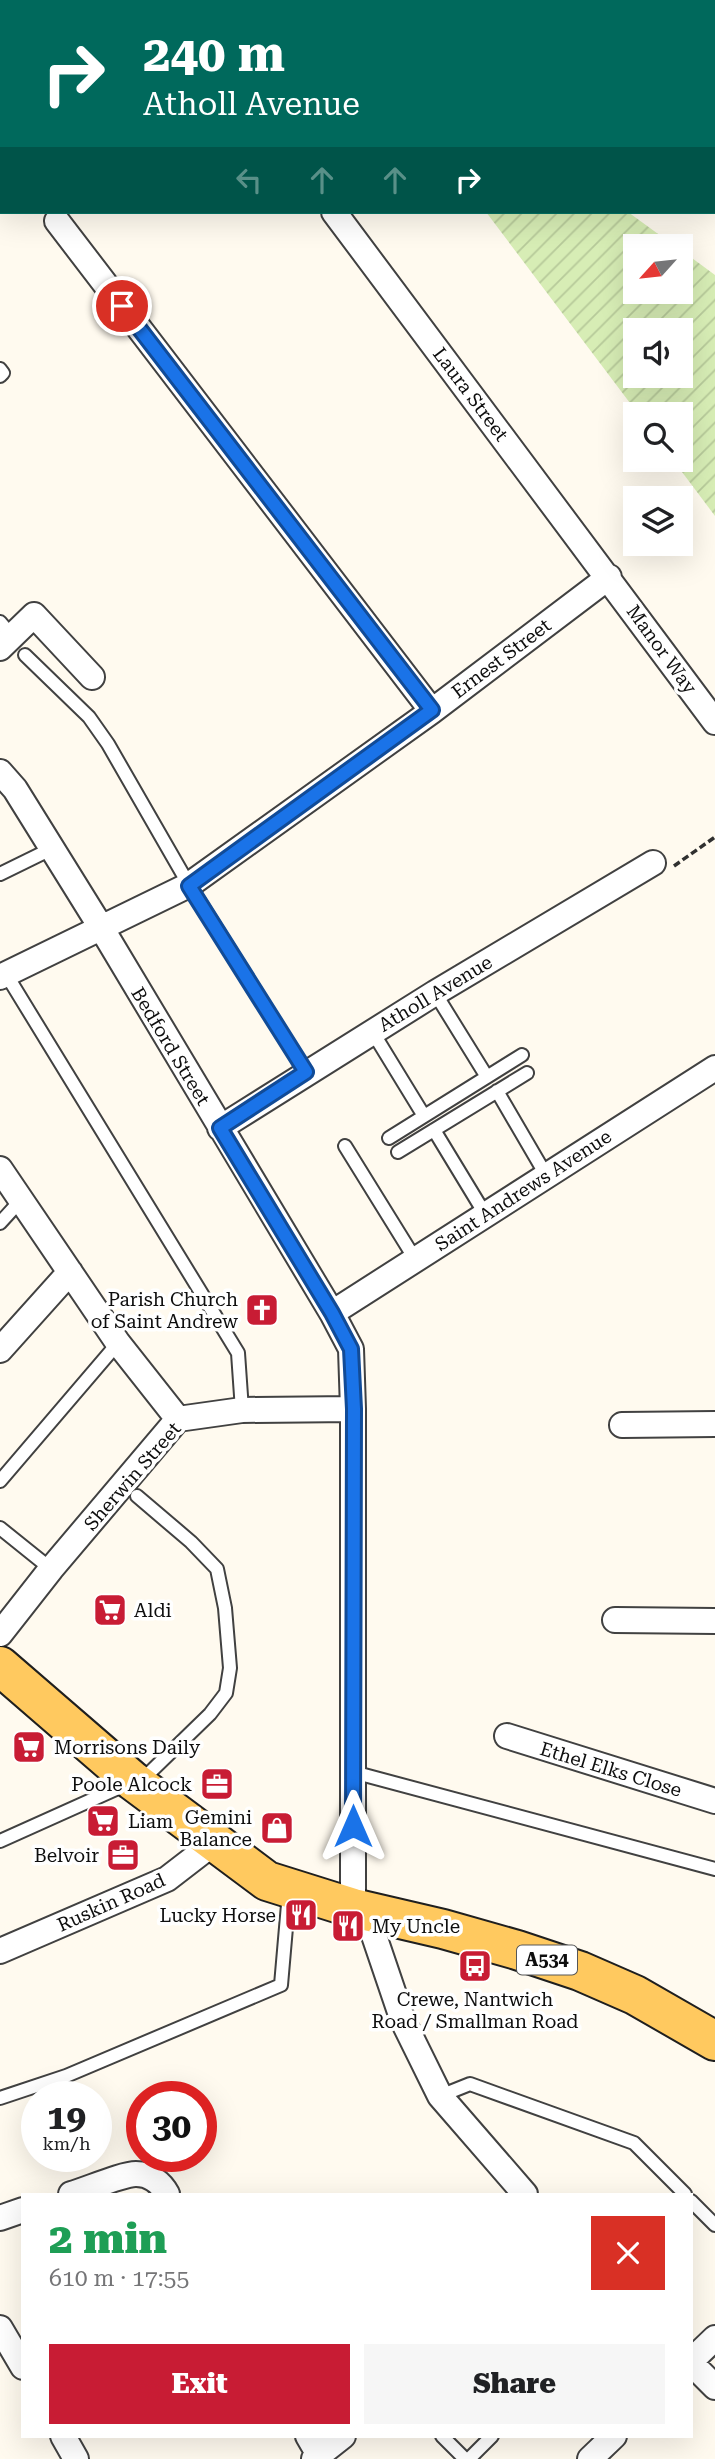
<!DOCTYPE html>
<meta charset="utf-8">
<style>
body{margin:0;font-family:"Roboto Serif",serif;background:#f6f6f6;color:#202124;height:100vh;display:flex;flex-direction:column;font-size:26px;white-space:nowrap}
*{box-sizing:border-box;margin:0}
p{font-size:23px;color:#757577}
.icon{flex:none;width:38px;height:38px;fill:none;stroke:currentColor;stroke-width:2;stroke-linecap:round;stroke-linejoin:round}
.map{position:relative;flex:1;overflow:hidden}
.sheet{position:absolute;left:21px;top:2193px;width:672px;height:245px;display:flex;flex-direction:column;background:#fff;border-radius:0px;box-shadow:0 7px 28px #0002}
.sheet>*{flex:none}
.guide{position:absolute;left:0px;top:0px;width:716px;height:214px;box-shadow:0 7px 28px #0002;background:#00695c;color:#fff;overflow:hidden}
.needle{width:46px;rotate:243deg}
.tools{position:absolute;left:623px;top:234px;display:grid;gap:14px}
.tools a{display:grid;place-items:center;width:70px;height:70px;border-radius:0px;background:#fff;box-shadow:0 7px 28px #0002;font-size:35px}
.speed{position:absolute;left:21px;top:2081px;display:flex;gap:14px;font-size:35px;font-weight:700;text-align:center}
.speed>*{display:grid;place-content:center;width:91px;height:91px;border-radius:50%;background:#fff;box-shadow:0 7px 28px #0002;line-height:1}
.speed small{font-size:18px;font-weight:400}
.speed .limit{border:10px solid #d22;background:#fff;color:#111}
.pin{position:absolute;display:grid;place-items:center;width:60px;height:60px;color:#fff;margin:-30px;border:4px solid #fff;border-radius:50%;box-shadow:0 2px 7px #0007}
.me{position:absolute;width:77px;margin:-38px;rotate:0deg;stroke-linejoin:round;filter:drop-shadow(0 0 5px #0008)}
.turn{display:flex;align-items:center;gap:24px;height:147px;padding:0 28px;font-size:32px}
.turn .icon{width:91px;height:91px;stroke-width:2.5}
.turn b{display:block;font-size:49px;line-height:60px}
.lanes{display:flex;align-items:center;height:66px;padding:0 28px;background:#0003;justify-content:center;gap:35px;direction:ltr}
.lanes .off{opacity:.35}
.round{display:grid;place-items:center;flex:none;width:74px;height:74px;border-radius:0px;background:#f6f6f6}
.overview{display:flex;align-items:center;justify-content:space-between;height:119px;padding:0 28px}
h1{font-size:42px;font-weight:800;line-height:52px;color:#1e9e55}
.primary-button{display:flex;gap:14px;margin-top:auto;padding:14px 28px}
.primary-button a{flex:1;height:80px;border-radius:0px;background:#c81c34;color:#fff;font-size:28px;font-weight:800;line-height:80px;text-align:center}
.primary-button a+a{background:#f6f6f6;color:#202124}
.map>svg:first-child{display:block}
.garden{fill:url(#garden-furrows);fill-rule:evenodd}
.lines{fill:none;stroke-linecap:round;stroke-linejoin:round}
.service-casing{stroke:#414141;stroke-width:16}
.minor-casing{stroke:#414141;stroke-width:28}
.primary-casing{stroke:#1f1f1f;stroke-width:42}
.path{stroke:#303030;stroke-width:3.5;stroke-dasharray:7 3.5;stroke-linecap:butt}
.service{stroke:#fff;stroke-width:12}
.minor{stroke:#fff;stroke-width:24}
.primary{stroke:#ffc95f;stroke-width:38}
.route-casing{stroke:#114b97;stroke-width:18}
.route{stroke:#1a73e8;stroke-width:12}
.labels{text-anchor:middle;stroke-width:7;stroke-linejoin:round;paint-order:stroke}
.shield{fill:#fff;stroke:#565656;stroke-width:2}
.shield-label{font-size:18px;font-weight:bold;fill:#0e0e0e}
.street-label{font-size:19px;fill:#0e0e0e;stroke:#fff}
.poi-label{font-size:19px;fill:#0e0e0e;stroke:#fff;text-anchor:end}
</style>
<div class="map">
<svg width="715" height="2459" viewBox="0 0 715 2459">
<defs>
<pattern id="garden-furrows" width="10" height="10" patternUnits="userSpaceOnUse" patternTransform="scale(1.75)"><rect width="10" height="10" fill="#d7edb5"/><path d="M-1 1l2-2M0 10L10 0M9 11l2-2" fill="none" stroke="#b7ca9a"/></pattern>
</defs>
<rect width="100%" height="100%" fill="#fffaef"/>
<!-- garden -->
<path class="garden" d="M 486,212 L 628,212 L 676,247 L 635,247 L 635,292 L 681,292 L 681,250 L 715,275 L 715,516 L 673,460 L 681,460 L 681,415 L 639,415 ZM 635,331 L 681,331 L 681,376 L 635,376 Z"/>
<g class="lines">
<defs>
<path id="service" d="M 0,369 L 3,373 L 0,376
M 0,622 L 12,636
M 25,655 L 89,717 L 108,744 L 189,885 L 306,1072
M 0,874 L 51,849
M 6,974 L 238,1353 L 242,1410
M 435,993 L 487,1077
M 372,1031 L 424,1116
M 497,1091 L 546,1175
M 434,1130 L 485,1214
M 389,1138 L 522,1055
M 345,1146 L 415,1259
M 398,1152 L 527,1073
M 0,1223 L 21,1200
M 0,1481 L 118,1343
M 137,1496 L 191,1542 L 217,1569 L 225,1608 L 230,1668 L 226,1693 L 210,1714 L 140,1782
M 0,1528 L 51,1569
M 353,1772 L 715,1869
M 0,1841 L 127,1784
M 440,2096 L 470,2084 L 634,2143 L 685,2194
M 0,2098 L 66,2076 L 281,1985 L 289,1893
M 691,2201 L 715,2225
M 442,2436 L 465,2459
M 469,2459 L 492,2436"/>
<path id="minor" d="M 175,0 L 176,2
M 532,0 L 534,2
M 50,2 L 52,0
M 704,2 L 705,0
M 0,40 L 2,38
M 714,112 L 715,112
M 0,159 L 2,162
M 334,212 L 715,722
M 57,221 L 432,711
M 0,648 L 34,615 L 92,677
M 0,772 L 15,789 L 102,929 L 332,1313 L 351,1349 L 353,1409 L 353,1908
M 0,977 L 189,885 L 432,711 L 609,577
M 220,1128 L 435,993 L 653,863
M 0,1169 L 118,1343 L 178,1419
M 332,1313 L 715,1068
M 0,1350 L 70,1272
M 622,1425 L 715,1424
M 615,1620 L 715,1621
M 0,1634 L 51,1569 L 178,1419 L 242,1410 L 353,1409
M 507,1736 L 715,1801
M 366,1912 L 403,2021 L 440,2096 L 525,2194
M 0,1951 L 167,1879 L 215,1842
M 71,2194 C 86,2190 122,2174 136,2174 C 150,2174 161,2183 167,2194
M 0,2218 L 23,2210
M 0,2328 L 23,2367
M 691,2361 L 715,2338
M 691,2363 L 715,2387
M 63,2436 L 76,2459
M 308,2436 L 319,2455
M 314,2459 L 343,2436
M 590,2459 L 614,2436"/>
<path id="primary" d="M 0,1666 L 133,1781 L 267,1881 L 353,1908 L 443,1929 L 517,1950 L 580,1971 L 635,1995 L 715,2041"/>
</defs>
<!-- service casing -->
<use href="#service" class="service-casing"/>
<!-- minor casing -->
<use href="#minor" class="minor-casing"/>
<!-- primary casing -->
<use href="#primary" class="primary-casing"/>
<!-- path -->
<path class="path" d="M 674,866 L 715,837"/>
<!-- service -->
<use href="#service" class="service"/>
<!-- minor -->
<use href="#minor" class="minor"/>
<!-- primary -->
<use href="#primary" class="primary"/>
</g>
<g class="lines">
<defs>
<path id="route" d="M 122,306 L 432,710 L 189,886 L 306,1072 L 220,1128 L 332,1313 L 351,1349 L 354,1409 L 353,1826"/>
</defs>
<!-- route casing -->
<use href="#route" class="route-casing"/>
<!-- route -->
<use href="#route" class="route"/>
</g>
<!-- icons -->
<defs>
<symbol id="church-square" viewBox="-11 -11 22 22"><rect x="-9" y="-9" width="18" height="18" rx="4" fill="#c81c34" stroke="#fff"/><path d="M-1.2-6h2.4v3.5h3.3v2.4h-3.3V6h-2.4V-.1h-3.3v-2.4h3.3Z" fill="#fff"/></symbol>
<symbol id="supermarket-square" viewBox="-11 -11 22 22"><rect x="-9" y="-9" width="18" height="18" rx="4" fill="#c81c34" stroke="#fff"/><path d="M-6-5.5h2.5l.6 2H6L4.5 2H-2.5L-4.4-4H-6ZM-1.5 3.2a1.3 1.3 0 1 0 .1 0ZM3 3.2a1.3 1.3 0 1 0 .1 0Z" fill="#fff"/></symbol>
<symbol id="office-square" viewBox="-11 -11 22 22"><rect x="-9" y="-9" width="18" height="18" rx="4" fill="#c81c34" stroke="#fff"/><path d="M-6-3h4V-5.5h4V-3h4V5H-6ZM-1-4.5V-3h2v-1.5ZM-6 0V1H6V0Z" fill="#fff"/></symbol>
<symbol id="shop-square" viewBox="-11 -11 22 22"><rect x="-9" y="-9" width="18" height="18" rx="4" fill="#c81c34" stroke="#fff"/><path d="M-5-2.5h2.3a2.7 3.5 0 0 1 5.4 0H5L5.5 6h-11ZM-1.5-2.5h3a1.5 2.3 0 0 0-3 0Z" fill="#fff"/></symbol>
<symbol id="restaurant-square" viewBox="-11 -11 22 22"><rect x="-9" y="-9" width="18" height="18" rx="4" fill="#c81c34" stroke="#fff"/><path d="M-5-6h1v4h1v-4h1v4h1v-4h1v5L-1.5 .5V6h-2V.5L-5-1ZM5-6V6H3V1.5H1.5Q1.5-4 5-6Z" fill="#fff"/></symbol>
<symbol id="bus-square" viewBox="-11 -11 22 22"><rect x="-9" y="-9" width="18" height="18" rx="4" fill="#c81c34" stroke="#fff"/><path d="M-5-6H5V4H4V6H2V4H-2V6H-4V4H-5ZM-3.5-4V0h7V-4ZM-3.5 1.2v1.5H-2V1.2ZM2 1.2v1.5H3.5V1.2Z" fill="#fff"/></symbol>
</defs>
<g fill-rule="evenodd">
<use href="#church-square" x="243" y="1291" width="38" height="38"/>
<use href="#supermarket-square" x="91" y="1591" width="38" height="38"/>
<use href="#supermarket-square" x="10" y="1728" width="38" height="38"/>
<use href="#office-square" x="198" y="1765" width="38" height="38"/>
<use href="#supermarket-square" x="84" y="1802" width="38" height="38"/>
<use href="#shop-square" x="258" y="1809" width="38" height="38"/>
<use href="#office-square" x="104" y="1836" width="38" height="38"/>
<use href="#restaurant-square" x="282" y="1896" width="38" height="38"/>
<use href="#restaurant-square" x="329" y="1907" width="38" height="38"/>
<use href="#bus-square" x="456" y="1947" width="38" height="38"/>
</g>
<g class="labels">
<!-- shield labels -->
<rect class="shield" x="517" y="1945.5" width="60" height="29" rx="5"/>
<g class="shield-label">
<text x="547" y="1966">A534</text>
</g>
<!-- street labels -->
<g class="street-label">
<text transform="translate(471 394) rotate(53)" y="7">Laura Street</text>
<text transform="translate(662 649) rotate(54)" y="7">Manor Way</text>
<text transform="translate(501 658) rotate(-37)" y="7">Ernest Street</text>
<text transform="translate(435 993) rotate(-31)" y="7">Atholl Avenue</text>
<text transform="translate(171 1046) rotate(59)" y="7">Bedford Street</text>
<text transform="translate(523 1190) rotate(-33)" y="7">Saint Andrews Avenue</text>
<text transform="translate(132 1476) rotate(-49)" y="7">Sherwin Street</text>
<text transform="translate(611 1769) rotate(17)" y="7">Ethel Elks Close</text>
<text transform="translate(111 1902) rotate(-24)" y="7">Ruskin Road</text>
</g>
<!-- poi labels -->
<g class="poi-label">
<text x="238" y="1306">Parish Church<tspan x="238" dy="22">of Saint Andrew</tspan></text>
<text x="134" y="1617" text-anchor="start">Aldi</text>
<text x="54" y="1754" text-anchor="start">Morrisons Daily</text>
<text x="192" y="1791">Poole Alcock</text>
<text x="252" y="1824">Gemini<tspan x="252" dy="22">Balance</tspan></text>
<text x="128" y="1828" text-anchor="start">Liam</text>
<text x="99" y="1862">Belvoir</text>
<text x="276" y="1922">Lucky Horse</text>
<text x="372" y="1933" text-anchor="start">My Uncle</text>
<text x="475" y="2006" text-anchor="middle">Crewe, Nantwich<tspan x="475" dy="22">Road / Smallman Road</tspan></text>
</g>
</g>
</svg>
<div class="tools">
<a><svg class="needle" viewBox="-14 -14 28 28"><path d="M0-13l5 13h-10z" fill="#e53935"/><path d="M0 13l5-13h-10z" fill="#757577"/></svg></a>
<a><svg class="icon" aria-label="sound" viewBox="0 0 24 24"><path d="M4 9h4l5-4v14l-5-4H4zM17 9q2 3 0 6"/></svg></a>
<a><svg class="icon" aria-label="search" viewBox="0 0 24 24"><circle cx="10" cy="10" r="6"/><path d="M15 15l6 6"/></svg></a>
<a><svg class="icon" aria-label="layers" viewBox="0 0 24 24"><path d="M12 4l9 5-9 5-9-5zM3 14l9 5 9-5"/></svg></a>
</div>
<div class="speed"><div>19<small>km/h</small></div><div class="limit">30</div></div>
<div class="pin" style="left:122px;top:306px;background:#d93025"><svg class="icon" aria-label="arrive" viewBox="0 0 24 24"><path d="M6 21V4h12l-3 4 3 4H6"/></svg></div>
<svg class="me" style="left:353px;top:1826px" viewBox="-20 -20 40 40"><path d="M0-17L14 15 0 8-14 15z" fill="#1a73e8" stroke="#fff" stroke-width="4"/></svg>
<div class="guide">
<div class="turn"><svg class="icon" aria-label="right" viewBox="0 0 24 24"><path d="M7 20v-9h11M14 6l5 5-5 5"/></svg><div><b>240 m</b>Atholl Avenue</div></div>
<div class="lanes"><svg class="icon off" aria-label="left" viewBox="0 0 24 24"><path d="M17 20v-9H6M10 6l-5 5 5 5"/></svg><svg class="icon off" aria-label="ahead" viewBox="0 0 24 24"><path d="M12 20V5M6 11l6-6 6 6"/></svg><svg class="icon off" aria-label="ahead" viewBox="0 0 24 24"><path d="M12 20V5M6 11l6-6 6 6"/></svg><svg class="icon" aria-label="right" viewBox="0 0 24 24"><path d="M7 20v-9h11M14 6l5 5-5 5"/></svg></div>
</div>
<section class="sheet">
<div class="overview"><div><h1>2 min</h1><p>610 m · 17:55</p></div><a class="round" style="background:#d93025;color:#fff"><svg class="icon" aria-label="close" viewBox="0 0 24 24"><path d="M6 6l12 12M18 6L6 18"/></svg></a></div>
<div class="primary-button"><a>Exit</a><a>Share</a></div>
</section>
</div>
